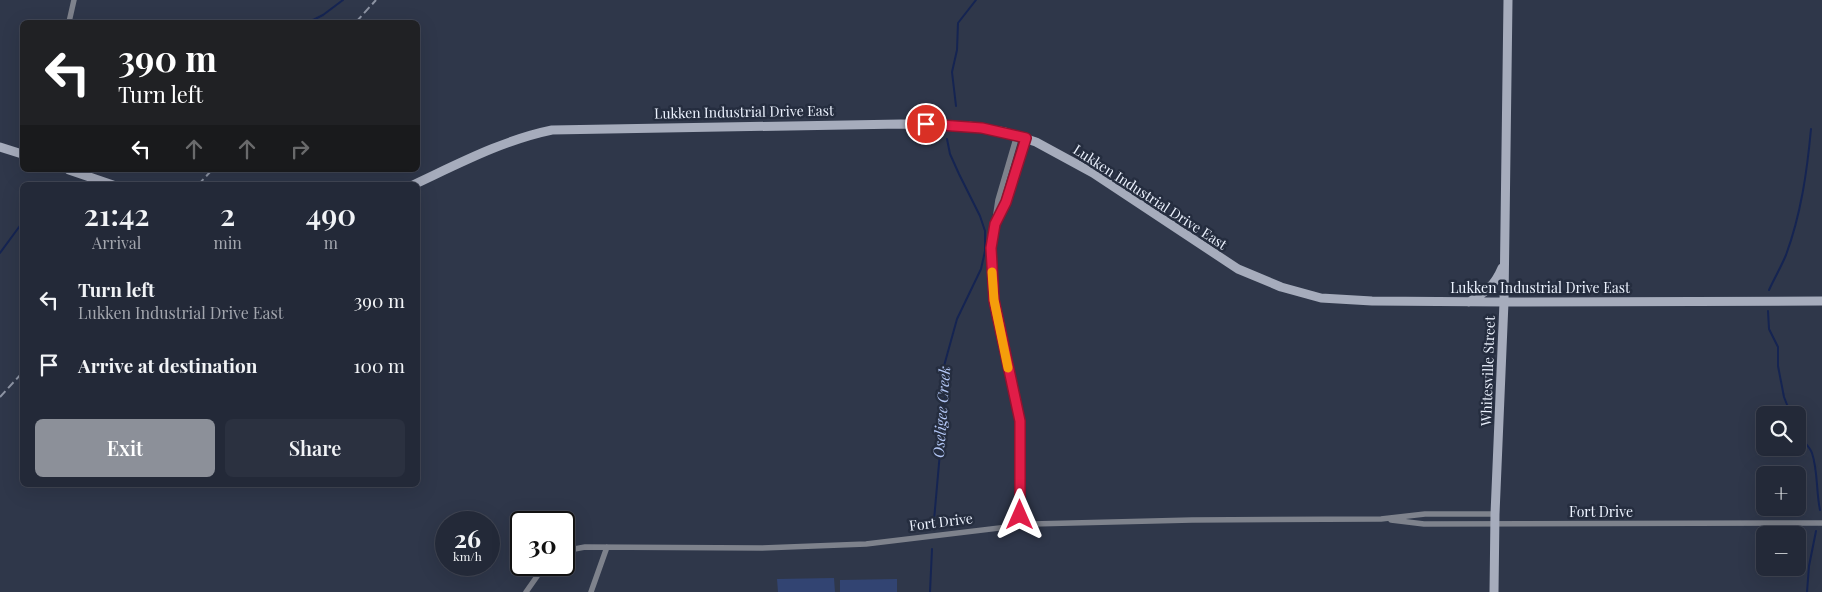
<!DOCTYPE html>
<meta charset="utf-8">
<style>
body{margin:0;font-family:"Playfair Display",serif;background:#2b3140;color:#f1f3f6;height:100vh;display:flex;flex-direction:column;font-size:19px;white-space:nowrap}
*{box-sizing:border-box;margin:0}
p{font-size:16px;color:#a3a6ae}
.icon{flex:none;width:28px;height:28px;fill:none;stroke:currentColor;stroke-width:2;stroke-linecap:round;stroke-linejoin:round}
.map{position:relative;flex:1;overflow:hidden}
.details{position:absolute;left:20px;top:182px;width:400px;height:305px;display:flex;flex-direction:column;background:#232938;border-radius:8px;box-shadow:0 5px 20px #0002,0 0 0 1px #404553}
.details>*{flex:none}
.hud{position:absolute;left:20px;top:20px;width:400px;height:152px;border-radius:8px;box-shadow:0 5px 20px #0002,0 0 0 1px #404553;background:#202124;color:#fff;overflow:hidden}
.buttons{position:absolute;left:1756px;top:406px;display:grid;gap:10px}
.buttons a{display:grid;place-items:center;width:50px;height:50px;border-radius:8px;background:#232938;box-shadow:0 5px 20px #0002,0 0 0 1px #404553;font-size:25px}
.speed{position:absolute;left:435px;top:511px;display:flex;gap:10px;font-size:25px;font-weight:700;text-align:center}
.speed>*{display:grid;place-content:center;width:65px;height:65px;border-radius:50%;background:#232938;box-shadow:0 5px 20px #0002,0 0 0 1px #404553;line-height:1}
.speed small{font-size:12px;font-weight:400}
.speed .limit{border:2px solid #111;border-radius:8px;background:#fff;color:#111}
.pin{position:absolute;display:grid;place-items:center;width:42px;height:42px;color:#fff;margin:-21px;border:2px solid #fff;border-radius:50%;box-shadow:0 1px 5px #0007}
.me{position:absolute;width:55px;margin:-28px;rotate:0deg;stroke-linejoin:round;filter:drop-shadow(0 0 4px #0008)}
.turn{display:flex;align-items:center;gap:18px;height:105px;padding:0 15px;font-size:22px}
.turn .icon{width:65px;height:65px;stroke-width:2.5}
.turn b{display:block;font-size:35px;line-height:42px}
.lanes{display:flex;align-items:center;height:48px;padding:0 15px;background:#0003;justify-content:center;gap:25px;direction:ltr}
.lanes .off{opacity:.35}
.eta{display:flex;justify-content:space-evenly;align-items:center;height:85px;text-align:center}
.eta b{font-size:30px;font-weight:600;line-height:35px}
.action{display:flex;gap:10px;margin-top:auto;padding:10px 15px}
.action a{flex:1;height:58px;border-radius:8px;background:#8c9099;color:#fff;font-size:20px;font-weight:600;line-height:58px;text-align:center}
.action a+a{background:#2b3140;color:#f1f3f6}
ul{padding:0;list-style:none}
li{display:flex;align-items:center;gap:15px;height:65px;padding:0 15px}
li div{flex:1}
li b{display:block;font-size:19px}
li em{font-style:normal}
.map>svg:first-child{display:block}
.green{fill:#324472}
.lines{fill:none;stroke-linecap:round;stroke-linejoin:round}
.stream{stroke:#152452;stroke-width:2}
.minor{stroke:#7e828c;stroke-width:5.5}
.secondary{stroke:#a6acbc;stroke-width:9}
.rail{stroke:#8d94a4;stroke-width:2;stroke-dasharray:8 4;stroke-linecap:butt}
.route-casing{stroke:#92132f;stroke-width:12}
.route{stroke:#e11d48;stroke-width:9}
.slow{stroke:#f59e0b;stroke-width:9}
.labels{text-anchor:middle;stroke-width:5;stroke-linejoin:round;paint-order:stroke}
.street-label{font-size:14px;fill:#ecf2fe;stroke:#252d3f}
.water-label{font-size:15px;font-style:italic;fill:#b3c7f6;stroke:#252d3f}
</style>
<div class="map">
<svg width="1822" height="592" viewBox="0 0 1822 592">
<rect width="100%" height="100%" fill="#2f374a"/>
<!-- green -->
<path class="green" d="M 834,578 L 835,592 L 778,592 L 777,579 Z
M 897,579 L 897,592 L 840,592 L 840,580 Z"/>
<g class="lines">
<!-- stream -->
<path class="stream" d="M 309,22 L 323,15 L 343,0
M 956,106 L 952,72 L 957,50 L 958,23 L 976,0
M 49,185 L 53,182
M 0,253 L 22,223
M 1769,290 C 1774,279 1781,267 1786,255 C 1801,214 1807,172 1811,129
M 1768,311 L 1769,329 L 1778,347 L 1778,366 L 1784,397 L 1791,415
M 1798,434 C 1802,440 1810,447 1812,453 C 1818,471 1816,491 1820,510
M 934,520 L 945,396 L 944,366 L 957,319 L 981,269 L 985,251 L 985,231 L 980,216 L 959,174 L 950,154 L 947,139
M 930,592 L 932,549
M 1807,592 L 1809,566 L 1816,531"/>
<!-- minor -->
<path class="minor" d="M 69,22 L 74,0
M 1017,135 L 998,200 L 991,248 L 994,300 L 1020,421 L 1020,525
M 997,219 L 1006,202 L 1026,138
M 1391,520 L 1424,524 L 1822,523
M 564,551 L 585,547 L 762,548 L 866,544 L 1032,524 L 1192,520 L 1381,519 L 1425,514 L 1495,514
M 526,592 L 545,565
M 591,592 L 607,547"/>
<!-- secondary -->
<path class="secondary" d="M 0,147 L 22,154
M 69,170 L 113,185
M 413,185 C 458,164 503,140 552,130 L 901,124 L 969,126 L 1005,132 L 1036,142 L 1093,173 L 1238,269 L 1281,287 L 1321,298 L 1372,301 L 1504,302 L 1822,301
M 1469,302 C 1485,292 1494,287 1502,268
M 1494,592 L 1495,514 L 1504,302 L 1508,0"/>
<!-- rail -->
<path class="rail" d="M 356,22 L 376,0
M 198,185 L 212,170
M 0,397 L 22,373"/>
</g>
<g class="lines">
<defs>
<path id="route" d="M 926,124 L 982,128 L 1026,138 L 1006,202 L 995,224 L 991,248 L 994,300 L 1020,421 L 1020,515"/>
</defs>
<!-- route casing -->
<use href="#route" class="route-casing"/>
<!-- route -->
<use href="#route" class="route"/>
<!-- slow -->
<path class="slow" d="M 992,272 L 994,300 L 1008,368"/>
</g>
<g class="labels">
<!-- street labels -->
<g class="street-label">
<text transform="translate(744 112) rotate(-1)" y="5">Lukken Industrial Drive East</text>
<text transform="translate(1150 197) rotate(33)" y="5">Lukken Industrial Drive East</text>
<text x="1540" y="293">Lukken Industrial Drive East</text>
<text transform="translate(1488 371) rotate(-88)" y="5">Whitesville Street</text>
<text x="1601" y="517">Fort Drive</text>
<text transform="translate(941 522) rotate(-7)" y="5">Fort Drive</text>
</g>
<!-- water labels -->
<g class="water-label">
<text transform="translate(942 412) rotate(-86)" y="5">Oseligee Creek</text>
</g>
</g>
</svg>
<div class="buttons">
<a><svg class="icon" aria-label="search" viewBox="0 0 24 24"><circle cx="10" cy="10" r="6"/><path d="M15 15l6 6"/></svg></a>
<a>+</a>
<a>−</a>
</div>
<div class="speed"><div>26<small>km/h</small></div><div class="limit">30</div></div>
<div class="pin" style="left:926px;top:124px;background:#d93025"><svg class="icon" aria-label="arrive" viewBox="0 0 24 24"><path d="M6 21V4h12l-3 4 3 4H6"/></svg></div>
<svg class="me" style="left:1020px;top:515px" viewBox="-20 -20 40 40"><path d="M0-17L14 15 0 8-14 15z" fill="#e11d48" stroke="#fff" stroke-width="4"/></svg>
<div class="hud">
<div class="turn"><svg class="icon" aria-label="left" viewBox="0 0 24 24"><path d="M17 20v-9H6M10 6l-5 5 5 5"/></svg><div><b>390 m</b>Turn left</div></div>
<div class="lanes"><svg class="icon" aria-label="left" viewBox="0 0 24 24"><path d="M17 20v-9H6M10 6l-5 5 5 5"/></svg><svg class="icon off" aria-label="ahead" viewBox="0 0 24 24"><path d="M12 20V5M6 11l6-6 6 6"/></svg><svg class="icon off" aria-label="ahead" viewBox="0 0 24 24"><path d="M12 20V5M6 11l6-6 6 6"/></svg><svg class="icon off" aria-label="right" viewBox="0 0 24 24"><path d="M7 20v-9h11M14 6l5 5-5 5"/></svg></div>
</div>
<section class="details">
<div class="eta">
<div><b>21:42</b><p>Arrival</p></div>
<div><b>2</b><p>min</p></div>
<div><b>490</b><p>m</p></div>
</div>
<ul>
<li><svg class="icon" aria-label="left" viewBox="0 0 24 24"><path d="M17 20v-9H6M10 6l-5 5 5 5"/></svg><div><b>Turn left</b><p>Lukken Industrial Drive East</p></div><em>390 m</em></li>
<li><svg class="icon" aria-label="arrive" viewBox="0 0 24 24"><path d="M6 21V4h12l-3 4 3 4H6"/></svg><div><b>Arrive at destination</b></div><em>100 m</em></li>
</ul>
<div class="action"><a>Exit</a><a>Share</a></div>
</section>
</div>
